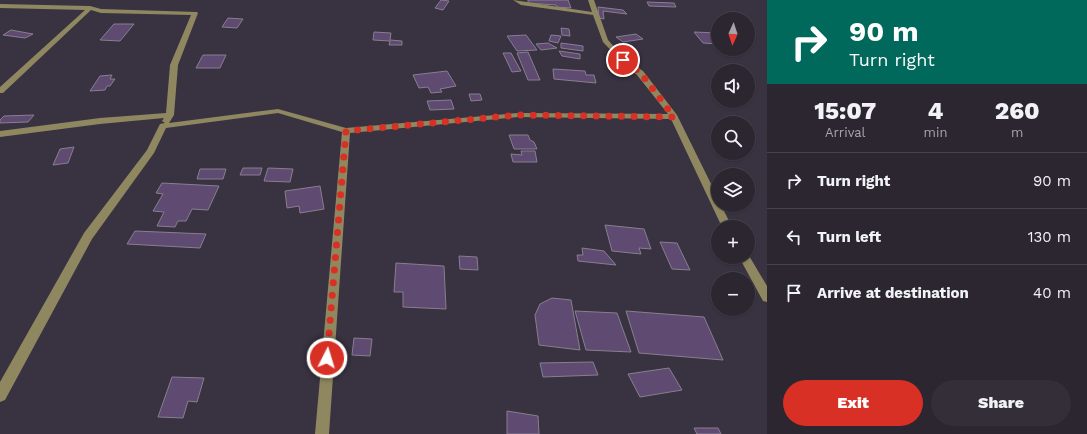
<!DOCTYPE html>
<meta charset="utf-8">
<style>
body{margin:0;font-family:"Work Sans",sans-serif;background:#332e38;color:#f1f3f6;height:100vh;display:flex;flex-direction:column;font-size:15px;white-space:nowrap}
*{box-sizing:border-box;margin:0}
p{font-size:13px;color:#a6a5ab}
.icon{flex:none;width:22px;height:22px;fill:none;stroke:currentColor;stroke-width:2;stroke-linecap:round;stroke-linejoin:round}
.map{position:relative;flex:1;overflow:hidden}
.panel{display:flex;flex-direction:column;background:#2b2630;width:320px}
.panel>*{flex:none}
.guide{background:#00695c;color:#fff;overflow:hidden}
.needle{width:26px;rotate:183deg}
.buttons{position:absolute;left:711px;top:12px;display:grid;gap:8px}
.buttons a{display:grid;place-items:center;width:44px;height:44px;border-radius:50%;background:#2b2630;box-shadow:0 1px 3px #0004,0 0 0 1px #47434c;font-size:20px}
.pin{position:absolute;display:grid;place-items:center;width:34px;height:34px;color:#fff;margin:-17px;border:2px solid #fff;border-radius:50%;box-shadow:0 1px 4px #0007}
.me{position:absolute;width:44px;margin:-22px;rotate:5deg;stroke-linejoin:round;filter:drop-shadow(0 0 3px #0008)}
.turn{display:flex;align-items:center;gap:14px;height:84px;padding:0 16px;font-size:18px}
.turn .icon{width:52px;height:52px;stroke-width:2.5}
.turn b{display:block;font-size:28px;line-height:34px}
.eta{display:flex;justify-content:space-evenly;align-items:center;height:68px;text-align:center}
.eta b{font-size:24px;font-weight:800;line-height:28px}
.action{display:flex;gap:8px;margin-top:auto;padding:8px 16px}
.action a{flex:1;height:46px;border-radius:24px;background:#d93025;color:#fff;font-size:16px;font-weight:800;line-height:46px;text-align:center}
.action a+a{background:#332e38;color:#f1f3f6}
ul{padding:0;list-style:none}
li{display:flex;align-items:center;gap:12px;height:56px;padding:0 16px;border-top:1px solid #47434c}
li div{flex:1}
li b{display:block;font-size:15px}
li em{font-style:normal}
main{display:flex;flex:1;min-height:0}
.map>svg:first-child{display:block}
.building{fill:#5f4b71;stroke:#877f8f}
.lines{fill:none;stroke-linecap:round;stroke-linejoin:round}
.minor{fill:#8f875f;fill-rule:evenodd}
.route{stroke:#d93025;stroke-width:7;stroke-dasharray:0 12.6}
</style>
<main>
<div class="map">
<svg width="767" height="434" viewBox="0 0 767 434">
<rect width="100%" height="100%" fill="#393240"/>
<!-- building -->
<path class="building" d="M 441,0 L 449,1 L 443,10 L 435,8 Z
M 528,0 L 568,0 L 571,8 L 557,7 L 556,5 L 528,3 Z
M 647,2 L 674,3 L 676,7 L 649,6 Z
M 598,7 L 623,10 L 627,14 L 603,11 L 604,19 L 599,18 Z
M 228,18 L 243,19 L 237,28 L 222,27 Z
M 114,24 L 134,24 L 120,41 L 100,40 Z
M 561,28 L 569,29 L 570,36 L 562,35 Z
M 11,30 L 33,34 L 25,38 L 3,35 Z
M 374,32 L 391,33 L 390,40 L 402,41 L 402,45 L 389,45 L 390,41 L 373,40 Z
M 694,32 L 718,33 L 718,44 L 703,43 Z
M 636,34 L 643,39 L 623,42 L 616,37 Z
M 526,35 L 537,50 L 517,51 L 507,36 Z
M 551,35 L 561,36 L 558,43 L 549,41 Z
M 548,43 L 557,48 L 541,50 L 536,44 Z
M 561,43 L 583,46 L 583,51 L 561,48 Z
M 559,51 L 580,54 L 580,59 L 562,56 Z
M 528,52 L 540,80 L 528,80 L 517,53 Z
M 503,53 L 511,53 L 521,71 L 512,72 Z
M 203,55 L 226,55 L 220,68 L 196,68 Z
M 553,69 L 585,71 L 586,75 L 594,75 L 596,83 L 554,79 Z
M 447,71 L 456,86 L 440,89 L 442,92 L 431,93 L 428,87 L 419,88 L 413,75 Z
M 112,75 L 110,79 L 115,79 L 110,86 L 107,86 L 105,90 L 90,91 L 100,76 Z
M 469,94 L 480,94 L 482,100 L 471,101 Z
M 451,100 L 454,109 L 430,110 L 427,101 Z
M 34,115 L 28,122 L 0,123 L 0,120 L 4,116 Z
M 509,135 L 528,135 L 530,140 L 534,142 L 537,149 L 514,149 Z
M 74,147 L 68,163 L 53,165 L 60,149 Z
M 521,151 L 535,151 L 537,162 L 513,162 L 511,154 L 522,155 Z
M 243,168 L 262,168 L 260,175 L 240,175 Z
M 268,168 L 293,169 L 290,182 L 264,181 Z
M 200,169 L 226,169 L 223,179 L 197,179 Z
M 162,183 L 219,186 L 208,210 L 192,209 L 186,221 L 178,221 L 175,227 L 157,226 L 164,212 L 153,211 L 163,194 L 156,193 Z
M 320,186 L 324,209 L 300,213 L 299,206 L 287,208 L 285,191 Z
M 605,225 L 644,229 L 651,249 L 639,248 L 641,254 L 612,251 Z
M 135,231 L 206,234 L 200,248 L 127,244 Z
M 660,242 L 677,243 L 690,270 L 672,269 Z
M 582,248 L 604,251 L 616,265 L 578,261 L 577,255 L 583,255 Z
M 459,256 L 477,257 L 478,270 L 460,269 Z
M 396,263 L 444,266 L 446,309 L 403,307 L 403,292 L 394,292 Z
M 552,298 L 571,300 L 580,350 L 539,345 L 535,315 L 540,304 Z
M 575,311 L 617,313 L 631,352 L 586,350 Z
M 626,311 L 704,317 L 723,360 L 639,353 Z
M 354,338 L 372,339 L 370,356 L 352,355 Z
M 593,362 L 598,375 L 543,377 L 540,363 Z
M 669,368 L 682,390 L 640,397 L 628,374 Z
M 172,377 L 204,378 L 197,402 L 188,401 L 183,418 L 158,417 Z
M 507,411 L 538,416 L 539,434 L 507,434 Z
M 694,428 L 718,428 L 721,434 L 697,434 Z"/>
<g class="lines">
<!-- minor -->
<path class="minor" d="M 513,0 L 592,12 L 588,0 L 594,0 L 608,40 L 625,59 L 643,71 L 677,115 L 718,198 L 718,205 L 721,205 L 732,227 L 722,227 L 671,119 L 518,117 L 350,133 L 329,434 L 315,434 L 342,132 L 278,113 L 166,128 L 154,153 L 92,239 L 5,400 L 0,402 L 0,382 L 84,233 L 147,150 L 160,124 L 165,123 L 162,121 L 164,118 L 100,124 L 0,137 L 0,131 L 100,118 L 166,113 L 170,65 L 191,15 L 101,13 L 91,10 L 3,93 L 0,93 L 0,87 L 85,10 L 0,8 L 0,4 L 90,6 L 101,9 L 197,12 L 198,13 L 178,65 L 174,115 L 169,123 L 278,109 L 346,128 L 518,113 L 668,114 L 637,75 L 621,61 L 603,42 L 593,15 L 521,5 Z
M 748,254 L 767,286 L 767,302 L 763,301 L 739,257 L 748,257 Z"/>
</g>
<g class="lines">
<!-- route -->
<path class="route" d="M 327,358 L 346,131 L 518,115 L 674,117 L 640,72 L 623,60"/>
</g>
</svg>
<div class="buttons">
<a><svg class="needle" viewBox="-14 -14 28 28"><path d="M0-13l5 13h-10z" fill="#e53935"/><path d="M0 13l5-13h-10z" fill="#a6a5ab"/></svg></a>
<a><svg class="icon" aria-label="sound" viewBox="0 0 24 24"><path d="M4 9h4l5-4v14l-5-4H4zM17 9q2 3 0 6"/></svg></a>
<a><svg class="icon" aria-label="search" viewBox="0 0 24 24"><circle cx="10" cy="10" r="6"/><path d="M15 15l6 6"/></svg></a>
<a><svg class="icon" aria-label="layers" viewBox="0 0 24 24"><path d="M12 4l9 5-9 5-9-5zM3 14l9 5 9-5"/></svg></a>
<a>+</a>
<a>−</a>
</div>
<div class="pin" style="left:623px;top:60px;background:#d93025"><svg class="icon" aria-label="arrive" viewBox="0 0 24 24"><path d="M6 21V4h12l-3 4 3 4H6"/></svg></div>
<svg class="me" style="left:327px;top:358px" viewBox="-20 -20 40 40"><circle r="17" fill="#d93025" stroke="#fff" stroke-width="3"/><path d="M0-11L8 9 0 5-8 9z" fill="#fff"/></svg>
</div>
<section class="panel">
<div class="guide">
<div class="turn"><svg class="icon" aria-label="right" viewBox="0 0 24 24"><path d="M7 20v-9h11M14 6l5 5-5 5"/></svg><div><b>90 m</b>Turn right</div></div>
</div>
<div class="eta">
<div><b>15:07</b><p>Arrival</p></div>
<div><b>4</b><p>min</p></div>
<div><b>260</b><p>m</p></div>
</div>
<ul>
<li><svg class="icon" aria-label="right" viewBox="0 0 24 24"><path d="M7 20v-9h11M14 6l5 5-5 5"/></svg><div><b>Turn right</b></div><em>90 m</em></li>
<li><svg class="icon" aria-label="left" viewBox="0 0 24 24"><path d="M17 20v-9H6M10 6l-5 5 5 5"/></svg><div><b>Turn left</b></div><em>130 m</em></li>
<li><svg class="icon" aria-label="arrive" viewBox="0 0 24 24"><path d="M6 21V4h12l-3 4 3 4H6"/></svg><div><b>Arrive at destination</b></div><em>40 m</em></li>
</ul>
<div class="action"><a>Exit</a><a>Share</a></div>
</section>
</main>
